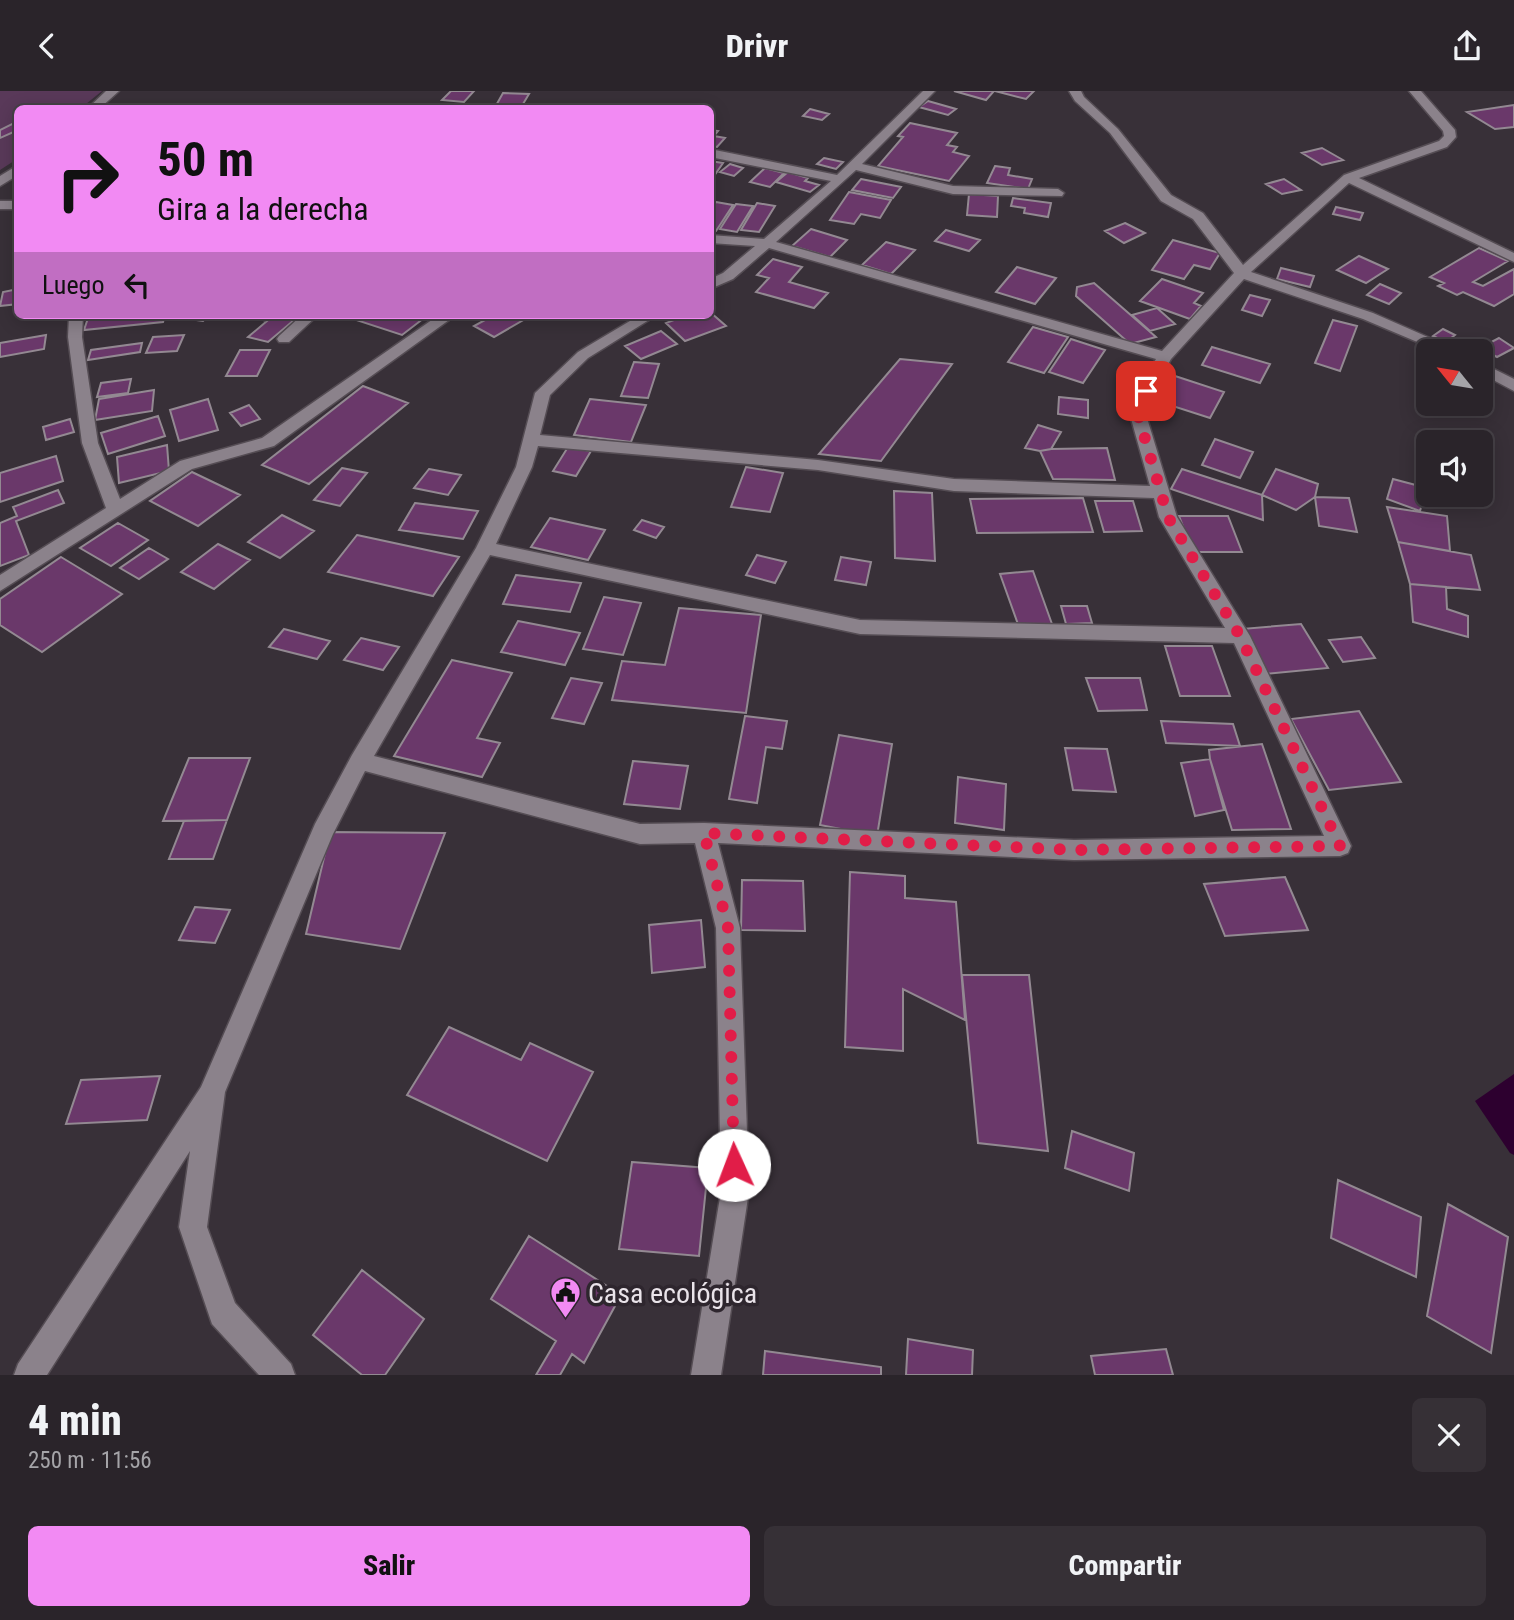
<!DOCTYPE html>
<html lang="es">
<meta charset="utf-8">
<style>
body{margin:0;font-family:"Roboto Condensed",sans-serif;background:#363036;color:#f1f3f6;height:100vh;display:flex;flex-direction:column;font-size:26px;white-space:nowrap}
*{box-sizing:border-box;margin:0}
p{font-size:23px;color:#a5a4a8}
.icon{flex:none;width:38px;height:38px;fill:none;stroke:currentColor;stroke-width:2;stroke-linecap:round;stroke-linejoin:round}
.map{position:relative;height:1284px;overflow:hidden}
.details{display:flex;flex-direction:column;background:#2a242a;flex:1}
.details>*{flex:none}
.guide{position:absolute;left:14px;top:14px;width:700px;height:214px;border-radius:10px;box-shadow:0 4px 18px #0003,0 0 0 2px #464147;background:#f28af3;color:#111;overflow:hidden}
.needle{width:46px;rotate:300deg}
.fabs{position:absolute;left:1416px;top:248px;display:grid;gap:14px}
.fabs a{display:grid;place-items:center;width:77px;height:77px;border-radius:10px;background:#2a242a;box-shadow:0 4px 18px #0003,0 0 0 2px #464147;font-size:35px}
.pin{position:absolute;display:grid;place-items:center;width:60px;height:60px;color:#fff;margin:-30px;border-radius:14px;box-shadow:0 4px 10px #0006}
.me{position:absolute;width:77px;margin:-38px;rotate:358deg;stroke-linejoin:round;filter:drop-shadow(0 0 5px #0008)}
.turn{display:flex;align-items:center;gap:24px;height:147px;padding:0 28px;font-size:32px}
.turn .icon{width:91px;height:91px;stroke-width:2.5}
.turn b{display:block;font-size:49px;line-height:60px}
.then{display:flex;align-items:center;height:66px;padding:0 28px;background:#0003;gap:14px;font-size:26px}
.round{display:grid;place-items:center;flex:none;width:74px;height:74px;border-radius:10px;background:#363036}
.summary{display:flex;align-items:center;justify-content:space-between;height:119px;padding:0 28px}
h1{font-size:42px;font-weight:800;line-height:52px}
.action{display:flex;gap:14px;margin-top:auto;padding:14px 28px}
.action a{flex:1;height:80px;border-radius:10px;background:#f28af3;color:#111;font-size:28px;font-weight:800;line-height:80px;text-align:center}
.action a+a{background:#363036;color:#f1f3f6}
header{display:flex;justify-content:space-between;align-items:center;height:91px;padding:0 28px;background:#2a242a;font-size:32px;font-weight:800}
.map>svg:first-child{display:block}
.green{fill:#593959}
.water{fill:#2d002f}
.building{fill:#6a386a;stroke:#938992;stroke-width:2}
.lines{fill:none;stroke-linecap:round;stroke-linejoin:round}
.street-casing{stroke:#554d54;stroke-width:3}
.street{fill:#8b828b;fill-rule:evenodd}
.route{stroke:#e11d48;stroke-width:12;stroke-dasharray:0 21.6}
.labels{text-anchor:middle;stroke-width:7;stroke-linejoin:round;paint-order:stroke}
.near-poi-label{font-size:28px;fill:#eae4ea;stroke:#2e262e;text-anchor:start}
</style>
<header><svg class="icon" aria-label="back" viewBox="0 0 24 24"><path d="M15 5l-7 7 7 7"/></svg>Drivr<svg class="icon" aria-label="share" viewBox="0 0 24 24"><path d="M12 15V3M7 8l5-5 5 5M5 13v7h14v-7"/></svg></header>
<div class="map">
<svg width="1514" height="1284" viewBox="0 0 1514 1284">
<rect width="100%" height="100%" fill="#383038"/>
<!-- green -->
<path class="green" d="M 0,0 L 102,0 L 81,17 L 18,18 L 17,68 L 0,79 Z"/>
<!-- water -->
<path class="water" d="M 1514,983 L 1514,1064 L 1510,1062 L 1475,1010 Z"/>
<!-- building -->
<path class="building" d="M 451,0 L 474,0 L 464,11 L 442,9 Z
M 954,0 L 994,0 L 986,9 Z
M 995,0 L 1034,0 L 1026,8 Z
M 503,2 L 529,3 L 520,18 L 494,18 Z
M 928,10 L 956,18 L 948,24 L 919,16 Z
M 1514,14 L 1514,36 L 1495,38 L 1467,21 Z
M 810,18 L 829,23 L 822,29 L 803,25 Z
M 18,30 L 18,39 L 0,47 L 0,39 Z
M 910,32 L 957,42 L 947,54 L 957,56 L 953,61 L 969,65 L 949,90 L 878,75 L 903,46 L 898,45 Z
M 710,39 L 718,40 L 714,45 L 725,47 L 717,56 L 710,55 Z
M 1322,57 L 1343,69 L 1322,74 L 1302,62 Z
M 824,67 L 843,71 L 836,78 L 817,73 Z
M 710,70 L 723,72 L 712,88 L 710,88 Z
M 730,73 L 743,77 L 734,85 L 720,81 Z
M 995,75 L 1010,77 L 1008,84 L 1032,88 L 1028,98 L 987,92 Z
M 765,77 L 784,82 L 770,96 L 750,91 Z
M 788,81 L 808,87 L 805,90 L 819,94 L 810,101 L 776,91 Z
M 861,88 L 901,96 L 893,107 L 852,99 Z
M 1284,88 L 1301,99 L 1282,103 L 1266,93 Z
M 849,101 L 891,109 L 880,127 L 861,123 L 854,133 L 830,129 Z
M 969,103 L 998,105 L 997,126 L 967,124 Z
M 1013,107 L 1051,112 L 1048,126 L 1024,122 L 1025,117 L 1011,115 Z
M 716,111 L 733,114 L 716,140 L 710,139 L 710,120 Z
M 757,112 L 775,115 L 759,141 L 741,139 Z
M 736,113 L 753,115 L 737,141 L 720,138 Z
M 1336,116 L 1363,122 L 1360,129 L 1333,123 Z
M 1125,132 L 1145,142 L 1124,152 L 1105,140 Z
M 811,138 L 847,149 L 830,166 L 792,155 Z
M 946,139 L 980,149 L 969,160 L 935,150 Z
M 1173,149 L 1220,162 L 1210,178 L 1194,174 L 1184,188 L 1152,179 Z
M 886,151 L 915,159 L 891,183 L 862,174 Z
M 1479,157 L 1508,170 L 1473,191 L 1483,195 L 1514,178 L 1514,203 L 1494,215 L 1463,201 L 1457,204 L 1438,195 L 1444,192 L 1430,186 Z
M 1359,165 L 1388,178 L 1366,192 L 1337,179 Z
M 773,168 L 802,176 L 789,191 L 828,202 L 814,217 L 756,201 L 769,187 L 757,184 Z
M 1017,176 L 1056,187 L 1035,213 L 996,201 Z
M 1281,177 L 1314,185 L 1310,196 L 1277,188 Z
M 1162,188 L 1203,202 L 1194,212 L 1201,215 L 1190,228 L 1140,210 Z
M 1094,192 L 1156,246 L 1130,253 L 1076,205 L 1077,196 Z
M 1380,193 L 1401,202 L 1389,213 L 1367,204 Z
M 18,198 L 18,213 L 0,215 L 3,201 Z
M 1250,204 L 1270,209 L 1262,225 L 1242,219 Z
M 1157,217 L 1175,233 L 1150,240 L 1132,224 Z
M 710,221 L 726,235 L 685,250 L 666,232 L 687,224 L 710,224 Z
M 89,224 L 165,224 L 163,231 L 84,239 Z
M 185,224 L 209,224 L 203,230 L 182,227 Z
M 254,224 L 300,224 L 268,251 L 248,246 L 267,230 L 251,226 Z
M 354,224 L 428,224 L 402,244 L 350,227 Z
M 494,224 L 532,224 L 494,246 L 474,235 Z
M 1333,229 L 1357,235 L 1340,280 L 1315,272 Z
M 1033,236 L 1068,246 L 1044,282 L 1008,271 Z
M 1443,238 L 1455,244 L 1446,251 L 1433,245 Z
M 661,240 L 677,253 L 641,268 L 625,255 Z
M 46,244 L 44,258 L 0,266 L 0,252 Z
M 184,244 L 177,260 L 146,262 L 153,246 Z
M 1499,247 L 1514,257 L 1497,266 L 1480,257 Z
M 1071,248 L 1105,259 L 1083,292 L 1049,281 Z
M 142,252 L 140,261 L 88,269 L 91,259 Z
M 1212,256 L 1270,273 L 1260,292 L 1202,274 Z
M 240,259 L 270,259 L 257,285 L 226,285 Z
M 900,268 L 952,273 L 881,370 L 819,363 Z
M 634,271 L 659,273 L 648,307 L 621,305 Z
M 1172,284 L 1224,301 L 1210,327 L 1157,310 Z
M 131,288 L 128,302 L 97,306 L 101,292 Z
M 363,295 L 408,312 L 309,393 L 262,374 Z
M 154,299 L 152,320 L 95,329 L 99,308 Z
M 1059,306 L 1088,309 L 1088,327 L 1058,323 Z
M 208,308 L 218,339 L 179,350 L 170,319 Z
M 590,308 L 646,314 L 631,351 L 574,344 Z
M 249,314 L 260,328 L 241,335 L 230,322 Z
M 158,325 L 165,345 L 108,363 L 101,342 Z
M 70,328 L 74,341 L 46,349 L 43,336 Z
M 1038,334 L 1061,341 L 1051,358 L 1040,360 L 1025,357 Z
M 1215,348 L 1253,361 L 1240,387 L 1202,374 Z
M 167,354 L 169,380 L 119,392 L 117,366 Z
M 568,356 L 591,360 L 576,385 L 553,380 Z
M 1107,357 L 1115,389 L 1053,388 L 1040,360 L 1051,358 Z
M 56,365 L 63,390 L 0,411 L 0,382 Z
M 746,376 L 783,382 L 770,421 L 731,416 Z
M 342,377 L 367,382 L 340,415 L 314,409 Z
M 429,378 L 461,384 L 448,404 L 414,397 Z
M 1182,378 L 1262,404 L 1263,429 L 1171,398 Z
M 1276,378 L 1318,393 L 1315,406 L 1296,419 L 1262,404 Z
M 192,381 L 240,404 L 198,435 L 150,410 Z
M 1393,388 L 1427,397 L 1420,420 L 1387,408 Z
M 58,399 L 64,412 L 16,430 L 29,464 L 0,475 L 0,432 L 17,425 L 13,416 Z
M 894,400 L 932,402 L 935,470 L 895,467 Z
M 1315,406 L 1349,407 L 1357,441 L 1319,435 Z
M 1083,407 L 1093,441 L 977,442 L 970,408 Z
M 1095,410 L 1133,410 L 1142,440 L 1104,441 Z
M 415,412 L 478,420 L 463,448 L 399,439 Z
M 1387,416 L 1447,425 L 1450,460 L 1398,451 Z
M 282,424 L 314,440 L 280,467 L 248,451 Z
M 1179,425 L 1228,425 L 1242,461 L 1193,461 Z
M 550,427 L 605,439 L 588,469 L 531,456 Z
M 642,429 L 664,436 L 656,447 L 634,439 Z
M 118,432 L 148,449 L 111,475 L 80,457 Z
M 357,444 L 459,466 L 433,505 L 328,481 Z
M 1398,451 L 1471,464 L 1480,499 L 1410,493 Z
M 218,453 L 250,469 L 214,498 L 181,481 Z
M 149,457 L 168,468 L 139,488 L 120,477 Z
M 757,464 L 786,471 L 775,492 L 746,484 Z
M 61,466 L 122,503 L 42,561 L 0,534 L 0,508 Z
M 841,466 L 871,471 L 866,494 L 835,489 Z
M 1033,480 L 1052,533 L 1019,536 L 1000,483 Z
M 516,484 L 581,492 L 570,521 L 503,513 Z
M 1410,493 L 1446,496 L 1447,518 L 1468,525 L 1468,546 L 1413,531 Z
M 604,506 L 641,512 L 623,564 L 583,558 Z
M 1061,515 L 1087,515 L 1092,532 L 1066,533 Z
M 679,517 L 761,524 L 746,622 L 612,609 L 622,570 L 665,574 Z
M 518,530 L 580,542 L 565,574 L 501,561 Z
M 1301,533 L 1328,577 L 1265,583 L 1241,538 Z
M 284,538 L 330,550 L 317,568 L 269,556 Z
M 1361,546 L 1375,567 L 1343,571 L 1329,549 Z
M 361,547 L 399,556 L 383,579 L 344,569 Z
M 1165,555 L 1212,555 L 1230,605 L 1180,605 Z
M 452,569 L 512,582 L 477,647 L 500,652 L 482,686 L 394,665 Z
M 571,587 L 602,592 L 584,633 L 552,627 Z
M 1086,587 L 1140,587 L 1147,619 L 1098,620 Z
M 1359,620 L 1401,691 L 1329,699 L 1291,628 Z
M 745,625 L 787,630 L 782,658 L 766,656 L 757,712 L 729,708 Z
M 1161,630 L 1233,633 L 1240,655 L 1166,652 Z
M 839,644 L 892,653 L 877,745 L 820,734 Z
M 1262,653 L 1291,738 L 1232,739 L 1210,668 L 1209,659 Z
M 1065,657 L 1107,658 L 1116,701 L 1073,699 Z
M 189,667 L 250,667 L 227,729 L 163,730 Z
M 1210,668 L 1224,719 L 1195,725 L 1181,672 Z
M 633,670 L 688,675 L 680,718 L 624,713 Z
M 958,686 L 1006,693 L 1004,739 L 955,732 Z
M 227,729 L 213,768 L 169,768 L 184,730 Z
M 330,741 L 445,742 L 400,858 L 306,843 Z
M 850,781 L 905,785 L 905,807 L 956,811 L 965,929 L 903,898 L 903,960 L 845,956 Z
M 1285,786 L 1308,839 L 1225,845 L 1204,793 Z
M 742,789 L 803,790 L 805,840 L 741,839 Z
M 195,816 L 230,819 L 215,852 L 179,849 Z
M 701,829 L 705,876 L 652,882 L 649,834 Z
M 962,884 L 1029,884 L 1048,1060 L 978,1052 Z
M 449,936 L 521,969 L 530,952 L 593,981 L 547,1070 L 407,1004 Z
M 160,985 L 147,1029 L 66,1033 L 81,989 Z
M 1072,1040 L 1134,1062 L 1129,1100 L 1065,1077 Z
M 632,1071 L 708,1077 L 699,1165 L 619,1158 Z
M 1338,1089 L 1421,1126 L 1416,1186 L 1331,1147 Z
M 1448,1113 L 1508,1146 L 1491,1262 L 1427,1225 Z
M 529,1145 L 621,1204 L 584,1272 L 572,1263 L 560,1284 L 536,1284 L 556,1250 L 491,1208 Z
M 362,1179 L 424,1228 L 385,1284 L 362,1284 L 313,1244 Z
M 908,1248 L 973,1259 L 972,1284 L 906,1284 Z
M 1166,1258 L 1173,1284 L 1095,1284 L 1091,1265 Z
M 765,1260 L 881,1276 L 881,1284 L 763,1284 Z"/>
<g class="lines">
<defs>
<path id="street" d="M 106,0 L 119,0 L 99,18 L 87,18 Z
M 923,0 L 935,0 L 862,73 L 953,95 L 1058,98 L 1064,102 L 1062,105 L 953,103 L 856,79 L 776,151 L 1162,260 L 1234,182 L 1193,128 L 1161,110 L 1110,42 L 1075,10 L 1069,0 L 1081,0 L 1084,6 L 1118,38 L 1171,104 L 1203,122 L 1243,174 L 1344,84 L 1439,50 L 1444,45 L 1443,40 L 1409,0 L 1421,0 L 1455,39 L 1456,46 L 1447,56 L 1359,87 L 1514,162 L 1514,171 L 1349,92 L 1251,181 L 1373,222 L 1462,261 L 1441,261 L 1363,228 L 1244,188 L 1171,268 L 1144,317 L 1177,426 L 1250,545 L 1351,755 L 1348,762 L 1340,765 L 1074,769 L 718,752 L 740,837 L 749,1100 L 721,1284 L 691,1284 L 721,1100 L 716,837 L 695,752 L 640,753 L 365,680 L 333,743 L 225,1001 L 207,1136 L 235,1212 L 291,1273 L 295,1284 L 259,1284 L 212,1233 L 179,1136 L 190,1060 L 47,1284 L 14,1284 L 18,1273 L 201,996 L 315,733 L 352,664 L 476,457 L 516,376 L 535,302 L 578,261 L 640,224 L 657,224 L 588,267 L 550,304 L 540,344 L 818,369 L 954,388 L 1150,395 L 1128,317 L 1156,268 L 769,157 L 733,188 L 710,198 L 710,188 L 723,182 L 755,155 L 710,152 L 710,144 L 764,148 L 831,90 L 710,66 L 710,58 L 837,84 ZM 538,355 L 818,379 L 954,400 L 1154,407 L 1159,426 L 1225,537 L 860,529 L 496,453 L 532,376 ZM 490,464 L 860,543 L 1234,552 L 1324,745 L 1074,749 L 704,732 L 640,733 L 374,665 Z
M 18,74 L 18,84 L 0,95 L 0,85 Z
M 0,110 L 18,110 L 18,118 L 0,118 Z
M 69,224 L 83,224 L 82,246 L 98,352 L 120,408 L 180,370 L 262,347 L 439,224 L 456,224 L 274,355 L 192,378 L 0,500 L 0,484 L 106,417 L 82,352 L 68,246 Z
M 302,224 L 318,224 L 289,251 L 279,251 L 277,248 L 279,245 Z
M 1480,271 L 1514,288 L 1514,300 L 1480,282 Z"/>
</defs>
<!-- street casing -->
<use href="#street" class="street-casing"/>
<!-- street -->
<use href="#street" class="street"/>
</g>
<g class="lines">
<!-- route -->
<path class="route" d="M 734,1074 L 728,837 L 704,742 L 1074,759 L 1340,755 L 1240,545 L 1168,426 L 1136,317 L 1146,300"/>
</g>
<!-- icons -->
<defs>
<symbol id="civic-pin" viewBox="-11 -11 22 30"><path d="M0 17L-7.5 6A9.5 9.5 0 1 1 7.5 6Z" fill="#f28af3" stroke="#2e262e"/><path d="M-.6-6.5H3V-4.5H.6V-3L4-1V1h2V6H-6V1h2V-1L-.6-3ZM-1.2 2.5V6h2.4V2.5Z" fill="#111"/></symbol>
</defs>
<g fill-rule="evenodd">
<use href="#civic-pin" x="548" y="1184" width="35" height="47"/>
</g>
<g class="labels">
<!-- near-poi labels -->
<g class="near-poi-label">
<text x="588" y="1212">Casa ecológica</text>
</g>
</g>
</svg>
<div class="fabs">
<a><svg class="needle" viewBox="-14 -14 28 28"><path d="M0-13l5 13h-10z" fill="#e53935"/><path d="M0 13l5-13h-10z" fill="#a5a4a8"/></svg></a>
<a><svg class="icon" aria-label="sound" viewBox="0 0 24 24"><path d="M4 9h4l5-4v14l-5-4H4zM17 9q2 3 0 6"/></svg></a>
</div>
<div class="pin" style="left:1146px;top:300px;background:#d93025"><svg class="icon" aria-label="arrive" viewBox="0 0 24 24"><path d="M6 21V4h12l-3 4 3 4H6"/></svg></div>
<svg class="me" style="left:734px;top:1074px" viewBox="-20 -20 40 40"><circle r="19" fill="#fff"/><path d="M0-13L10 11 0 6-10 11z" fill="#e11d48"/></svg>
<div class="guide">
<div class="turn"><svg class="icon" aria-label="right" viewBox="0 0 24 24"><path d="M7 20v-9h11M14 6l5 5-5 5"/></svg><div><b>50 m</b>Gira a la derecha</div></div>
<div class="then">Luego<svg class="icon" aria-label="left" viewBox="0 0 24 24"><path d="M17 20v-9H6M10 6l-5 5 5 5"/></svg></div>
</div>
</div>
<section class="details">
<div class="summary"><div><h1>4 min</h1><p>250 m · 11:56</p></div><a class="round"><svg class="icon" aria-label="close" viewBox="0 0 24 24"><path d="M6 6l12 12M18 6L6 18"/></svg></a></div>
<div class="action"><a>Salir</a><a>Compartir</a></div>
</section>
